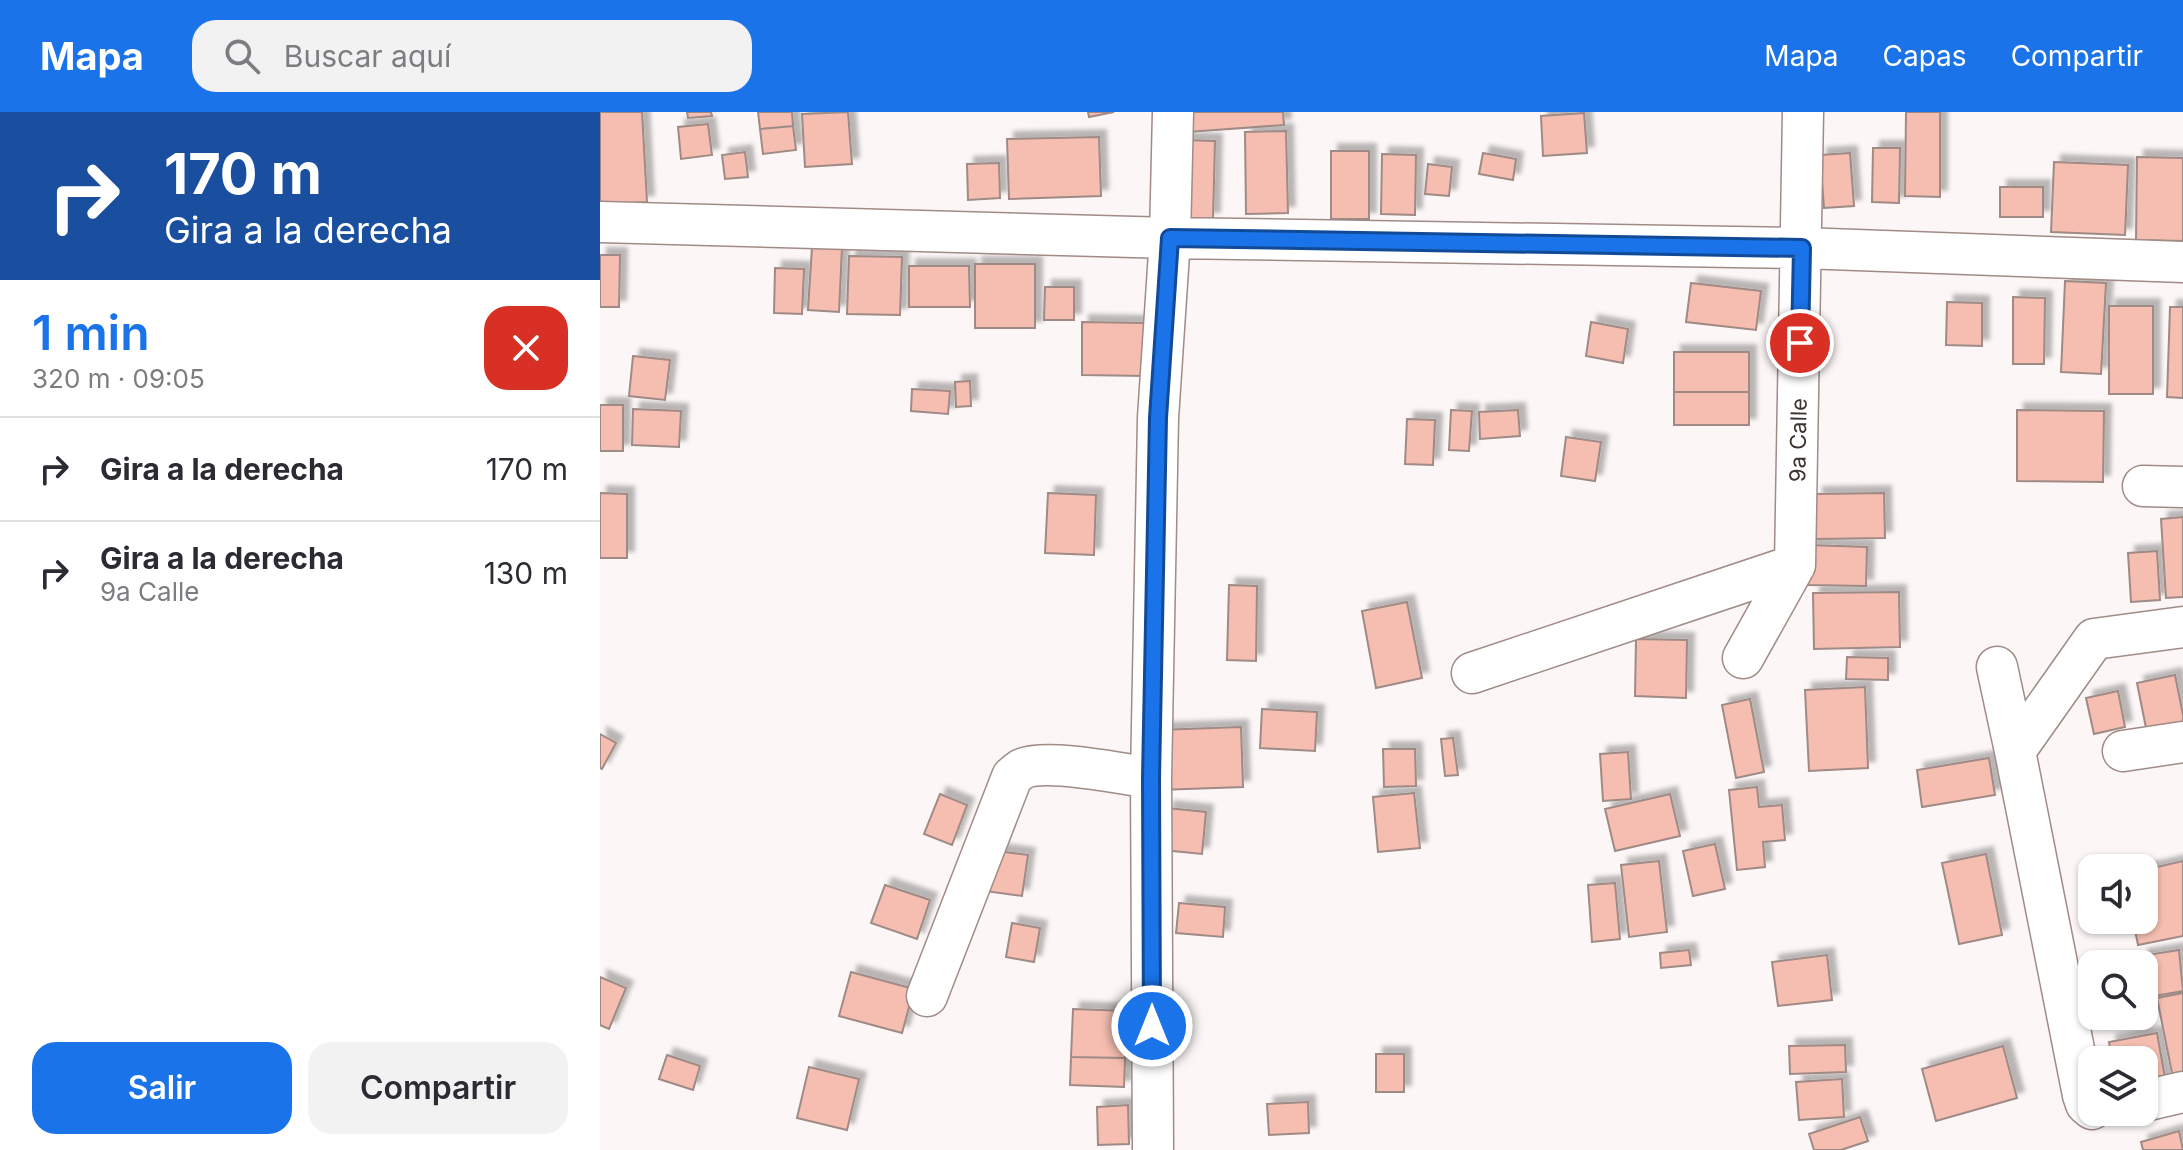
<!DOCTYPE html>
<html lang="es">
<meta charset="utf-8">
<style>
body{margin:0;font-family:Inter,sans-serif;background:#f2f2f3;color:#2b2b33;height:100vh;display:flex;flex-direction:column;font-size:30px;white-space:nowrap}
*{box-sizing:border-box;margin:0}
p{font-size:26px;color:#7c7c81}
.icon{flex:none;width:44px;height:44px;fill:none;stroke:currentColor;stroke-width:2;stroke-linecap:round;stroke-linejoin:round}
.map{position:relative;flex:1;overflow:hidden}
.side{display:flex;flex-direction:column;background:#fff;width:600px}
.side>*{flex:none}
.guide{background:#1a4fa0;color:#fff;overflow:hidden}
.fabs{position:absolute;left:1478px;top:742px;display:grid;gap:16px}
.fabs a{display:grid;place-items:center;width:80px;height:80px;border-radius:16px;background:#fff;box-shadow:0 2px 6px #0004;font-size:40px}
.pin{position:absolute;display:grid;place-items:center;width:68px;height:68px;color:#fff;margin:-34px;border:4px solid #fff;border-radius:50%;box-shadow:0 2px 8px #0007}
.me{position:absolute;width:88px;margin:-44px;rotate:0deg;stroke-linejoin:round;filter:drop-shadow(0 0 6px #0008)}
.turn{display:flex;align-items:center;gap:28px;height:168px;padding:0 32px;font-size:36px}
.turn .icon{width:104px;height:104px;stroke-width:2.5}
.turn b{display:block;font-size:56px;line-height:68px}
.round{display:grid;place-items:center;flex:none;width:84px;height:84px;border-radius:24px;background:#f2f2f3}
.overview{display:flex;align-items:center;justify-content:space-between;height:136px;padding:0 32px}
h1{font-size:48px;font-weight:600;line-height:60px;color:#1a73e8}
.cta{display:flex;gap:16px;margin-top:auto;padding:16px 32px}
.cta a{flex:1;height:92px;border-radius:24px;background:#1a73e8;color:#fff;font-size:32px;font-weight:600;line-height:92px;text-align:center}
.cta a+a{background:#f2f2f3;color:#2b2b33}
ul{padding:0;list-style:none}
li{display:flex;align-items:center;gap:24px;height:104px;padding:0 32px;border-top:2px solid #e1e1e2}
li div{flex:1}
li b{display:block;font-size:30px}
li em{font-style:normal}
header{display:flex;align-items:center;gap:48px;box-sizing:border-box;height:112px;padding:0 40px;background:#1a73e8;color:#fff}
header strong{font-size:38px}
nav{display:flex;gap:44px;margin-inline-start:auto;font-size:28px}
.search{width:560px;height:72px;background:#f2f2f3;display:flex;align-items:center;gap:20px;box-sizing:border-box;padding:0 28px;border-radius:24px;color:#7c7c81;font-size:30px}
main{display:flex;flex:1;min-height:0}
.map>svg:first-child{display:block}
.building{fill:#f5beb1;stroke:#9f8a85;stroke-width:2;filter:url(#shadow)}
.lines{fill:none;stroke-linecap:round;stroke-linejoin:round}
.minor-casing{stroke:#a08b87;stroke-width:43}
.minor{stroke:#fff;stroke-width:40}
.route-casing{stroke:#114b97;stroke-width:20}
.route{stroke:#1a73e8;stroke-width:14}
.labels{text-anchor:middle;stroke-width:6;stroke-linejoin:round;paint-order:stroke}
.street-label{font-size:22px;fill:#3d3432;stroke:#fff}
</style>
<header>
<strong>Mapa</strong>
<div class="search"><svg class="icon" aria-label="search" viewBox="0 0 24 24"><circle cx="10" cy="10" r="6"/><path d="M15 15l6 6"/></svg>Buscar aquí</div>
<nav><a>Mapa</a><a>Capas</a><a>Compartir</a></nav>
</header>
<main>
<section class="side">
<div class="guide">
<div class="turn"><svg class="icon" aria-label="right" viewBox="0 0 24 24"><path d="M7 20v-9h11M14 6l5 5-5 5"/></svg><div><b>170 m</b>Gira a la derecha</div></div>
</div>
<div class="overview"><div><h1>1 min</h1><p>320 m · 09:05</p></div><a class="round" style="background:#d93025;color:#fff"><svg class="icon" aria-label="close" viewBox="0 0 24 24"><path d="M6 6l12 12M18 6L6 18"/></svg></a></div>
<ul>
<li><svg class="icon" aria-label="right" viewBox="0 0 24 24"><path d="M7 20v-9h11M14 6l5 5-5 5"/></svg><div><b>Gira a la derecha</b></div><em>170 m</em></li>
<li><svg class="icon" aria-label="right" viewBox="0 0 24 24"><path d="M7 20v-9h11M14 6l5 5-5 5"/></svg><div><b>Gira a la derecha</b><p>9a Calle</p></div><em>130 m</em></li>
</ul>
<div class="cta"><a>Salir</a><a>Compartir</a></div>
</section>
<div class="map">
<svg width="1583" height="1038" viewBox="0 0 1583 1038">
<defs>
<filter id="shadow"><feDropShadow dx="7" dy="-7" stdDeviation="2" flood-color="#0004"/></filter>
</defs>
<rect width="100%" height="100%" fill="#fcf7f6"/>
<!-- building -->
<path class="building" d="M 0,0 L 42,0 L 47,90 L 0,93 Z
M 87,0 L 111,0 L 112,4 L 88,6 Z
M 158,0 L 192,0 L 193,14 L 160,17 Z
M 248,0 L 252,52 L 205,55 L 202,2 Z
M 488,0 L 514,0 L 489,5 Z
M 587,0 L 683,0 L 684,13 L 588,20 Z
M 1306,0 L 1340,0 L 1340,85 L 1305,84 Z
M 984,1 L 987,41 L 943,44 L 941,4 Z
M 108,12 L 112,43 L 81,47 L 78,15 Z
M 193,14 L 196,38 L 163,42 L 160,17 Z
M 686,19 L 688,101 L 646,102 L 645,20 Z
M 499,25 L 501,84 L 409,87 L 407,27 Z
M 582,28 L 615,29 L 613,107 L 580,106 Z
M 1273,36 L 1300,36 L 1299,91 L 1272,90 Z
M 731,39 L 769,39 L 769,107 L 731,107 Z
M 145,40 L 148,65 L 125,67 L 122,43 Z
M 883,41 L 916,47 L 913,68 L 879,62 Z
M 1250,41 L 1254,94 L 1224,96 L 1220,43 Z
M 782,42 L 816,43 L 815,103 L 781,102 Z
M 1537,45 L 1583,46 L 1583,129 L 1536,128 Z
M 1454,50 L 1528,53 L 1525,123 L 1451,120 Z
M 399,51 L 400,86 L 368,88 L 367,52 Z
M 828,52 L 852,55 L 849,84 L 825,82 Z
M 1400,75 L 1443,75 L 1443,105 L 1400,105 Z
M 212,135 L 242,136 L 239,200 L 208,198 Z
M 0,143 L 20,143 L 19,195 L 0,195 Z
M 249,144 L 302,145 L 300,203 L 247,202 Z
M 375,152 L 435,152 L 435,216 L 375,216 Z
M 309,154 L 369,154 L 370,195 L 309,195 Z
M 175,156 L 204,157 L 202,202 L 174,201 Z
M 1465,169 L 1506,171 L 1501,262 L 1461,260 Z
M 1091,171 L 1161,179 L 1156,218 L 1086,210 Z
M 445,175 L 474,175 L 474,208 L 444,208 Z
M 1413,185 L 1445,186 L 1444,252 L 1413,252 Z
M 1347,190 L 1382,191 L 1382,234 L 1346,233 Z
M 1509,194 L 1553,194 L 1553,282 L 1509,282 Z
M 1570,195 L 1583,195 L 1583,286 L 1567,285 Z
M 482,210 L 546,211 L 546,264 L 482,263 Z
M 991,210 L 1028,217 L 1023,251 L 986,244 Z
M 1074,240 L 1149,240 L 1149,280 L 1074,280 Z
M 33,244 L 70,248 L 65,288 L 29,284 Z
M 370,269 L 371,294 L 356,295 L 355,270 Z
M 312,277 L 350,279 L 348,302 L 311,299 Z
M 1074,280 L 1149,280 L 1149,313 L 1074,313 Z
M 0,293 L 23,293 L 23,339 L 0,339 Z
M 33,297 L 81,299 L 79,335 L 32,333 Z
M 851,298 L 872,299 L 869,339 L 849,338 Z
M 918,298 L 920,324 L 880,327 L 879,300 Z
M 1417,298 L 1504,299 L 1503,370 L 1417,369 Z
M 807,307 L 835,308 L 833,353 L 805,352 Z
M 966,325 L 1001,330 L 995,369 L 961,364 Z
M 0,381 L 27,382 L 27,446 L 0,446 Z
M 448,381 L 496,383 L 494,443 L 445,441 Z
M 1284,381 L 1285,426 L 1216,427 L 1216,382 Z
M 1583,405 L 1583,485 L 1566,486 L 1561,407 Z
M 1208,433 L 1267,435 L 1266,474 L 1208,473 Z
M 1557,439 L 1560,488 L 1531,490 L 1528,441 Z
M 629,473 L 657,474 L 656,549 L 627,548 Z
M 1299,480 L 1300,535 L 1214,537 L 1213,481 Z
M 807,490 L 822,566 L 776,576 L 762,499 Z
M 1036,527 L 1087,528 L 1086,586 L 1035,584 Z
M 1247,545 L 1288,546 L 1288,568 L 1246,567 Z
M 1575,563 L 1583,603 L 1583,618 L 1548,626 L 1537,571 Z
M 1265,575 L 1268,656 L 1209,659 L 1205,578 Z
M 1518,579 L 1525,615 L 1494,622 L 1486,586 Z
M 1150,587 L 1164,660 L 1136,666 L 1122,593 Z
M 662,597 L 717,600 L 715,639 L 660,636 Z
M 641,615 L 643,675 L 559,678 L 557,618 Z
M 0,622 L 16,631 L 2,657 L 0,656 Z
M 853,626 L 858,663 L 845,664 L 841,627 Z
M 783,637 L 815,637 L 816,674 L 784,675 Z
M 1028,640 L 1031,687 L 1003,689 L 1000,642 Z
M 1389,646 L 1395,683 L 1322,695 L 1317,658 Z
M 1157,675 L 1159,695 L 1182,693 L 1185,728 L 1163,730 L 1165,755 L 1137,758 L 1129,678 Z
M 814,681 L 820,736 L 778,740 L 773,685 Z
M 340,682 L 367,693 L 352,733 L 324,722 Z
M 1070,682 L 1080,724 L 1015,739 L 1005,697 Z
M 567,696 L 606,700 L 602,742 L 563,738 Z
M 1115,732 L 1125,777 L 1093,784 L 1083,739 Z
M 390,738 L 428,743 L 422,784 L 385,779 Z
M 1386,742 L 1402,823 L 1359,832 L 1342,751 Z
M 1059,749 L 1067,820 L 1029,825 L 1021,753 Z
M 1583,749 L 1583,824 L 1538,833 L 1533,808 L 1544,808 L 1544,758 Z
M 1015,771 L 1020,827 L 992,830 L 988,773 Z
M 285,773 L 330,788 L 317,827 L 271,811 Z
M 579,791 L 625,795 L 623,825 L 576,821 Z
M 412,811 L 440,816 L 434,850 L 406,845 Z
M 1089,838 L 1091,853 L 1061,856 L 1060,841 Z
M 1579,838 L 1583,879 L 1549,885 L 1541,844 Z
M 1227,843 L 1232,888 L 1178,894 L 1172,850 Z
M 251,860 L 314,877 L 302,921 L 239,904 Z
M 0,865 L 26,876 L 9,917 L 0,913 Z
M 1583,881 L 1583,975 L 1575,976 L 1557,886 Z
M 473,897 L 527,899 L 525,946 L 471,945 Z
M 1557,921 L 1567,977 L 1544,982 L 1544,948 L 1512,948 L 1509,930 Z
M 1245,933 L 1246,960 L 1190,962 L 1189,934 Z
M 1403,934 L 1417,986 L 1336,1009 L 1322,957 Z
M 776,942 L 804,942 L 804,980 L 776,980 Z
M 67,943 L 100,954 L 93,978 L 59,967 Z
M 471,945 L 525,946 L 524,975 L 470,973 Z
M 209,955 L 259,967 L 247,1018 L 197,1006 Z
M 1242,967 L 1244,1005 L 1199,1008 L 1196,970 Z
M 708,990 L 709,1021 L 669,1023 L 667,992 Z
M 528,993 L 529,1032 L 498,1033 L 497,995 Z
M 1260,1005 L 1268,1029 L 1241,1038 L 1214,1038 L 1209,1022 Z
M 1579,1019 L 1583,1038 L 1543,1038 L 1541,1030 Z"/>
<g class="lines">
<defs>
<path id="minor" d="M 0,110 L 570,126 L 1202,136 L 1583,150
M 1543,374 L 1583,375
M 1143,546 L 1195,453 L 1203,0
M 1397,555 L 1415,639
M 872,561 L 1195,453
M 1523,639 L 1583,630
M 327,884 L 412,665 C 415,662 419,659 422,657 C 446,646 523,662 551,666
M 1544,989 L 1583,980
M 1492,997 L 1486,992 L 1483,983 L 1415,639 L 1494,527 L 1583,515
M 553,1038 L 551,666 L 558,306 L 570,126 L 573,0"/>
</defs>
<!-- minor casing -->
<use href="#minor" class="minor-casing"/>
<!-- minor -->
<use href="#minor" class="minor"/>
</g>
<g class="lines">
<defs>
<path id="route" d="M 552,914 L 551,666 L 558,306 L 570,126 L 1202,136 L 1200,231"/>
</defs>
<!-- route casing -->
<use href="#route" class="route-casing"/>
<!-- route -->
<use href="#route" class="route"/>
</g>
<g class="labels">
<!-- street labels -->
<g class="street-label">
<text transform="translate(1198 328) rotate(-89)" y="8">9a Calle</text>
</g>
</g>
</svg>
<div class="fabs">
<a><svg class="icon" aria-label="sound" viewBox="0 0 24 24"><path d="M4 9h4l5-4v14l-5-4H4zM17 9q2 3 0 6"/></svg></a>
<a><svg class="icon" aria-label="search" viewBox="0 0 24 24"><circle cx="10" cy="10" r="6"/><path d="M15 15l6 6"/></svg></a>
<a><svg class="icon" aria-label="layers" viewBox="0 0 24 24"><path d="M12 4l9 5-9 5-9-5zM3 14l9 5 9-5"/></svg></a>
</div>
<div class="pin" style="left:1200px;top:231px;background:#d93025"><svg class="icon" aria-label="arrive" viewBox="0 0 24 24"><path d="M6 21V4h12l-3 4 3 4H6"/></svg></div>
<svg class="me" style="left:552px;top:914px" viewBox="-20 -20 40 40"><circle r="17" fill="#1a73e8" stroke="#fff" stroke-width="3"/><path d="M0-11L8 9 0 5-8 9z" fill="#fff"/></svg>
</div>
</main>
